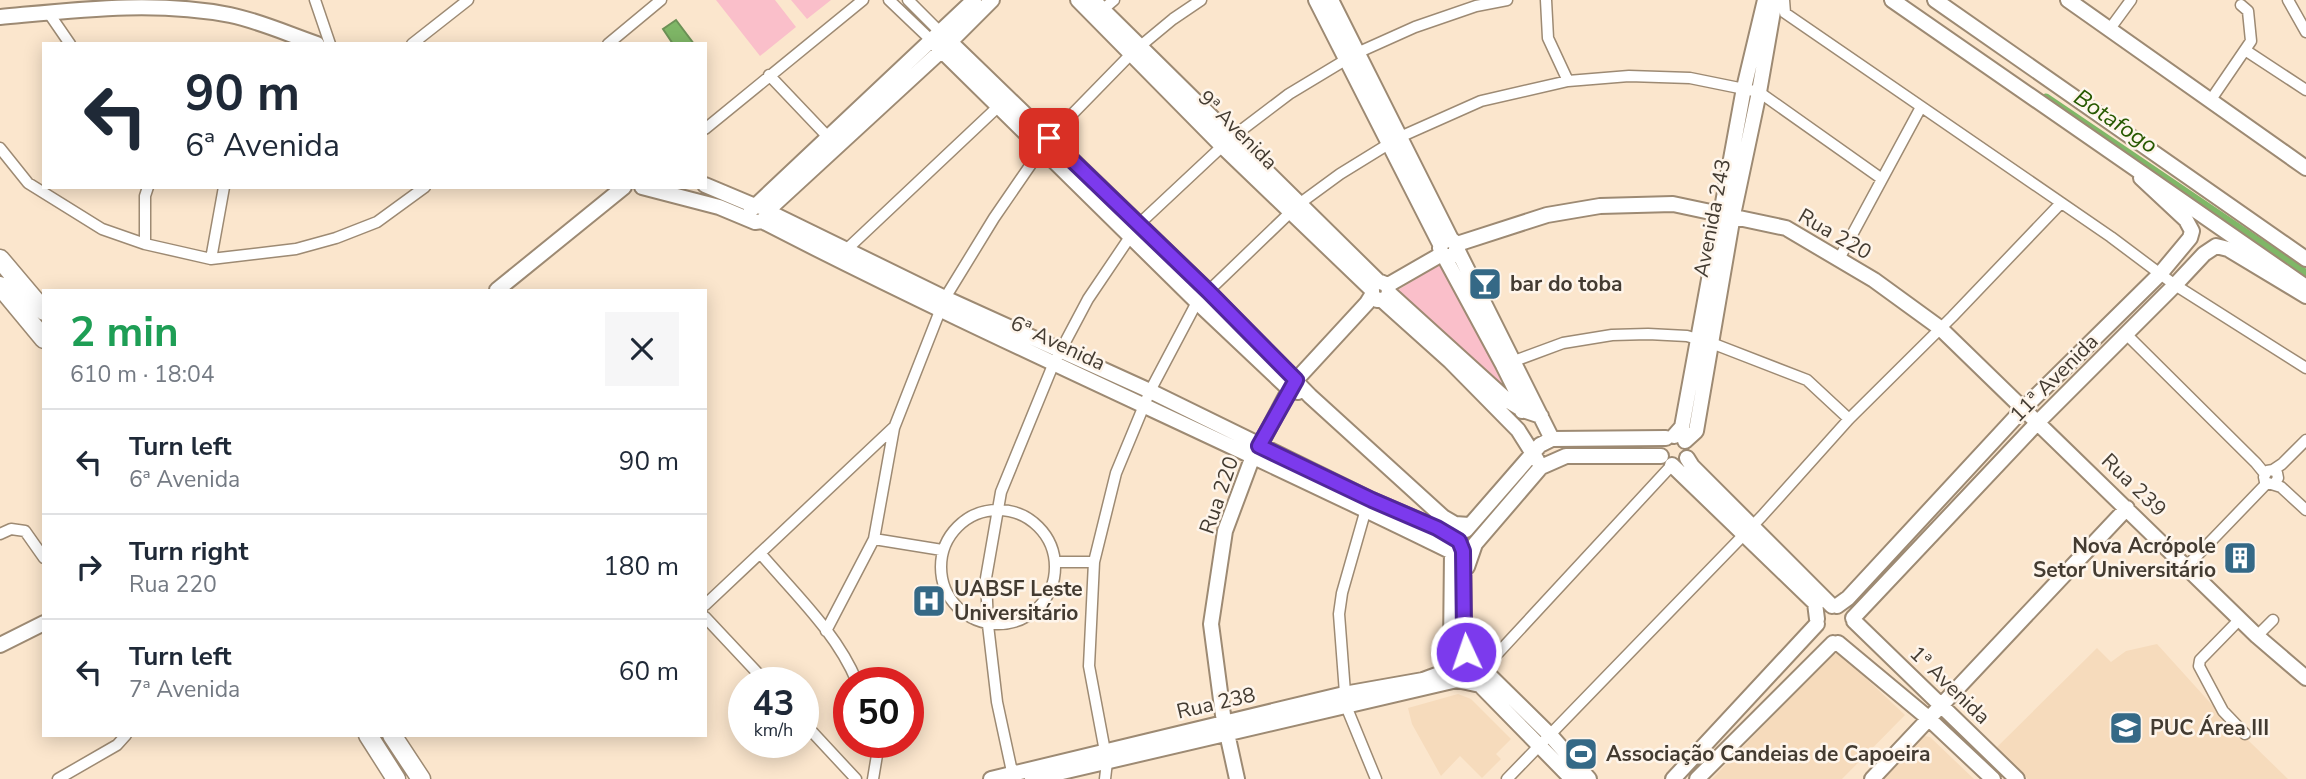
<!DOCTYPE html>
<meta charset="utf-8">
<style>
body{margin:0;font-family:"Nunito Sans",sans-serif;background:#f6f6f7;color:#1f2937;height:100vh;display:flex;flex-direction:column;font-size:26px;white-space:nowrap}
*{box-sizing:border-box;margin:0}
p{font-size:23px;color:#747a83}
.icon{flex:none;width:38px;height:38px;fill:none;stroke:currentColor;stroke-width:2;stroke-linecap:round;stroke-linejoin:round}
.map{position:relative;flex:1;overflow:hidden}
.drawer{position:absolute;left:42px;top:289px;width:665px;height:448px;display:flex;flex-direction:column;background:#fff;border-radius:0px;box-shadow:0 4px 18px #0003}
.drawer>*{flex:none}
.banner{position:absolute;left:42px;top:42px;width:665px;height:147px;border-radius:0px;box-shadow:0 4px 18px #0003;background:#fff;color:#1f2937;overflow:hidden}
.speed{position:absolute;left:728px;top:667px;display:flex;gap:14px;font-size:35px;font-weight:700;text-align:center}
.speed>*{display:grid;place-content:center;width:91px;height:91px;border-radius:50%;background:#fff;box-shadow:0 4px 18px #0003;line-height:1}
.speed small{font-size:18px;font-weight:400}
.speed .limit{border:10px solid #d22;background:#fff;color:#111}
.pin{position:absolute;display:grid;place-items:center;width:60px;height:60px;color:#fff;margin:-30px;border-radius:14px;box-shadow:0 4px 10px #0006}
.me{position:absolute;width:77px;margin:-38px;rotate:357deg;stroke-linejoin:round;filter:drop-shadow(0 0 5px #0008)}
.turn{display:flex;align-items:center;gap:24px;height:147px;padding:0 28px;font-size:32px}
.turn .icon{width:91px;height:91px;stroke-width:2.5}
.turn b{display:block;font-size:49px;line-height:60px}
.round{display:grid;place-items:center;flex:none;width:74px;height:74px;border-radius:0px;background:#f6f6f7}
.summary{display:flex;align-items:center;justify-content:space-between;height:119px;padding:0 28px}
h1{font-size:42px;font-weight:700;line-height:52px;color:#1e9e55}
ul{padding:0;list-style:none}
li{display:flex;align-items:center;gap:21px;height:105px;padding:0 28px;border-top:2px solid #e0e1e3}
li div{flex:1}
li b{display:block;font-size:26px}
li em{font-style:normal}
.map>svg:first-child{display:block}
.built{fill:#f6dbbc}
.green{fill:#fabfca}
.water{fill:#7fb767;stroke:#6d9257;stroke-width:2}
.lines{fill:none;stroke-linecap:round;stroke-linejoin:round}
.canal{stroke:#7fb767;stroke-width:9}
.street-casing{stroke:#9d8a73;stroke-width:13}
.secondary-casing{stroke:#9d8a73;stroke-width:18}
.primary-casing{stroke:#9d8a73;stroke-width:18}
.highway-casing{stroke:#9d8a73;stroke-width:21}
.street{stroke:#fff;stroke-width:10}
.secondary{stroke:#fff;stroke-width:14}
.primary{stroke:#fff;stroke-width:14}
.highway{stroke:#fff;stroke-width:18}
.route-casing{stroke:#51269a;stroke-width:18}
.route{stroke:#7c3aed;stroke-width:12}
.labels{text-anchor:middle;stroke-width:5;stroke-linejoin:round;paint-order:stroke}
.street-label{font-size:21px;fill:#433b31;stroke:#fef5eb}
.poi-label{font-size:21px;font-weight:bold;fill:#433b31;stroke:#fef5eb;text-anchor:start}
.water-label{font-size:23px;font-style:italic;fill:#265900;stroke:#fef5eb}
</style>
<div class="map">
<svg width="2306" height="779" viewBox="0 0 2306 779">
<rect width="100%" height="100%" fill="#fbe6cd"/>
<!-- built -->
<path class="built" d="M 2157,644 L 2214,707 L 2288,779 L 2028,779 L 1996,748 L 2097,648 L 2111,662 L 2126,651 Z
M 1839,653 L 1905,715 L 1842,779 L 1712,779 L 1833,654 Z
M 1458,694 L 1471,699 L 1511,739 L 1496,754 L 1501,759 L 1482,778 L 1460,756 L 1441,776 L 1412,724 L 1408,708 Z
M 1919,735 L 1930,737 L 1974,779 L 1878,779 Z"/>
<!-- green -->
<path class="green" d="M 716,0 L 775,0 L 796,27 L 760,56 Z
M 791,0 L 831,0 L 807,19 Z
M 1443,262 L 1507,393 L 1398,290 Z"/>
<!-- water -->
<path class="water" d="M 676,20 L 694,44 L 673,44 L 663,29 Z"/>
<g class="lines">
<!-- canal -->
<path class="canal" d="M 2046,98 L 2306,274"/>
<defs>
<path id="street" d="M 315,0 L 330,44
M 889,0 L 932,41
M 908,0 L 941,33
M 1546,0 L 1548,38 L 1568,81
M 1784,0 L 1785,13 L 2111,237 L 2175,285 L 2306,368
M 2288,0 L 2306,32
M 48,12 L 70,44
M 1100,12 L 1114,0
M 2109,30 L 2131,0
M 412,44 L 468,0
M 608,44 L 661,0
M 2245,50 L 2306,90
M 769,75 L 828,137
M 2210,101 L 2251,41 L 2248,11 L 2241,5
M 705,129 L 863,0
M 0,148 L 28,183 L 102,229 L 145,244 L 211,259 L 296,249 L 336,238 L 377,222 L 425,187
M 145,244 L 145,196 L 148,187
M 844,254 L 846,250 L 1002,103
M 211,259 L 224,187
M 1839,259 L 1921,107
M 2126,334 L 2256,463 L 2265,474
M 1509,363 L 1563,343 L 1612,335 L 1648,334 L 1687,336 L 1714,344 L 1807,380 L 1849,419
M 2273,470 L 2282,464 L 2306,440
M 2275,483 L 2278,478 L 2277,473 L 2273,470 L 2267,471 L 2264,477 L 2265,482 L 2281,487 L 2306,510
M 1370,508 L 1364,516 L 1342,593 L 1339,614 L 1346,706 L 1376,779
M941 567a57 57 0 1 1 114 0a57 57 0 1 1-114 0Z
M 0,534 L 11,529 L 25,531 L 44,558
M 874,539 L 942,550
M 760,553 C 794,593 837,633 857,682
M 1055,562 L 1094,562
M 2187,566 L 2267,483
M 705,605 L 893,428
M 705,617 L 766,682
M 2240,619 L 2200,660 L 2199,666 L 2223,711 L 2245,734
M 826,631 L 874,539 L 894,428 L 945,298 L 994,218 L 1049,138 L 1132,53 L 1173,19 L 1201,0
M 2257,636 L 2273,620
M 1486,666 L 1672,465
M 803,722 L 856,779
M 1016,773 L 1011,767 L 997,702 L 988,625 L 986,578 L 1001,492 L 1053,365 L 1088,299 L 1138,225 L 1231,138 L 1289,94 L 1357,53 L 1415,27 L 1476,6 L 1507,0
M 58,779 L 117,745 L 126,735
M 873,779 L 877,755 L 875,742
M 1105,779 L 1107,762 L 1089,666 L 1094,562 L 1116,473 L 1150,391 L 1197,302 L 1299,204 L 1340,174 L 1400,137 L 1481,101 L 1568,81 L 1629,76 L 1690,78 L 1759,92 L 1882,179
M 1507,779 L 1762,516 L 1849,419 L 1952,317 L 2061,203"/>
<path id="secondary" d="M 1078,0 L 1222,146 L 1371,289
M 1093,0 L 1378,281
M 1316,0 L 1440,244
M 1331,0 L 1451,239 L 1457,244 L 1455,254 L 1448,257 L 1442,254 L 1440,248 L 1442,242 L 1451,239
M 2068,0 L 2306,168
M 0,17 C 76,10 154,0 230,15 C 259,21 288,34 317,44
M 941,33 L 1208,291 L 1310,396 L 1443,517 L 1455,524 L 1469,525
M 932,41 L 1197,302 L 1290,390 L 1298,392
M 705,185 L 755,206 L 763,207 L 767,211 L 945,298 L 1150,391 L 1372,500 L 1437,528 L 1459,541 L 1463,551 L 1464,635 L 1466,652
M 642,187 L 719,207 L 755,222 L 762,221 C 989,338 1223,439 1452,552
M 751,210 L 974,0
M 765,218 L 767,211 L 942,50 L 992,0
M 1457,244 L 1547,215 L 1600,206 L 1673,204 L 1786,228 L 1874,280 L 1940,328 L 2257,636 L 2306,678
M 1458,251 L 1552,439
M 1444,256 L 1503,365 L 1519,397 L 1522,411
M 1388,285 L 1442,254
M 497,290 L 624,187
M 1389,293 L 1507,400 L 1523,410 L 1541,416
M 1382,300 L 1450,361 L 1518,430 L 1537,460
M 1674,436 L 1682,427 L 1744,88 L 1765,0
M 1685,441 L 1696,431 L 1733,215 L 1759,92 L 1775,0
M 1687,458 L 1692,466 L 1832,606
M 1672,465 L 1815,603 L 1817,619
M 1466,530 L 1533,453 L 1540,445 L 1552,439 L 1666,438
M 1452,552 L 1451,647 L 1453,657 L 1450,670 L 1457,680 L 1480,685 L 1490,676 L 1486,666 L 1466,652 L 1453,657
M 1467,567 L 1475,544 L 1541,467 L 1566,456 L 1661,456
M 1837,606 L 1848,598 L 2024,408 L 2160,274 L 2190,238 L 2192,231 L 2186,220 L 2141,178
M 1853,618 L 2038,422 L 2175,285 L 2204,254 L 2216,246 L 2228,249 L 2306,296
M 1854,621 L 2017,779
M 1838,643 L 1928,718 L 1993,779
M 0,645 L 44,623
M 1490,676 L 1551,736 L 1589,779
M 1480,685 L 1572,779
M 991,779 L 1344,694 L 1423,680 L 1450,670
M 1032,779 L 1457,680
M 1237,779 L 1223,715 L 1211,624 L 1225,531 L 1250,464 L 1286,396 L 1296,380 L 1367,303 L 1372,295 L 1372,286 L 1378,281 L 1388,285 L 1389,293 L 1386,299 L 1377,300 L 1372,295
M 1673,779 L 1817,624
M 1697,779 L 1833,643
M 1872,779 L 2127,508"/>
<path id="primary" d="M 1892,0 L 2306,287
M 1935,0 L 2306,259"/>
<path id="highway" d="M 0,259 L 44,311
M 0,286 L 44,339
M 368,735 L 396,779
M 392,735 L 421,779"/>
</defs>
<!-- street casing -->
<use href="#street" class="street-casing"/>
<!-- secondary casing -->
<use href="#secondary" class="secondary-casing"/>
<!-- primary casing -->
<use href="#primary" class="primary-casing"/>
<!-- highway casing -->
<use href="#highway" class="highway-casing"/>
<!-- street -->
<use href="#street" class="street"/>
<!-- secondary -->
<use href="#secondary" class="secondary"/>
<!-- primary -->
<use href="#primary" class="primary"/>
<!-- highway -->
<use href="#highway" class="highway"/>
</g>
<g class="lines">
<defs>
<path id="route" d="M 1049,138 L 1208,291 L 1296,380 L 1259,446 L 1372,500 L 1437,528 L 1459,541 L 1463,551 L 1464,635 L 1466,652"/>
</defs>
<!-- route casing -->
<use href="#route" class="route-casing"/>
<!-- route -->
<use href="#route" class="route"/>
</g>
<!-- icons -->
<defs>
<symbol id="bar-square" viewBox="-11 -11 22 22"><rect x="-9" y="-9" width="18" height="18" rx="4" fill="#356986" stroke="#fef5eb"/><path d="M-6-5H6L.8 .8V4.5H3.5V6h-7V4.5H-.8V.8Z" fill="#fff"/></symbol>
<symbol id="building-square" viewBox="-11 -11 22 22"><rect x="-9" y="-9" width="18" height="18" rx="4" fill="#356986" stroke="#fef5eb"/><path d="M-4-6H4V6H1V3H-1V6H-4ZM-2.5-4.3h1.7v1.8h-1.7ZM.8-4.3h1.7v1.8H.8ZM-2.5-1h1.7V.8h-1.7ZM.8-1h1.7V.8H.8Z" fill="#fff"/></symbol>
<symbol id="hospital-square" viewBox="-11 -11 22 22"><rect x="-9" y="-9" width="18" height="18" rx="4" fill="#356986" stroke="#fef5eb"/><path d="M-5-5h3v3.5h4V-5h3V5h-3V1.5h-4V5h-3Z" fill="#fff"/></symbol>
<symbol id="university-square" viewBox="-11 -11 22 22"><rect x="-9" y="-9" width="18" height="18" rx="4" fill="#356986" stroke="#fef5eb"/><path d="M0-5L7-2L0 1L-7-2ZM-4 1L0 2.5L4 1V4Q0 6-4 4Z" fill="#fff"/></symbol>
<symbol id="stadium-square" viewBox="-11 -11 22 22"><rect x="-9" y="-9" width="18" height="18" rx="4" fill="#356986" stroke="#fef5eb"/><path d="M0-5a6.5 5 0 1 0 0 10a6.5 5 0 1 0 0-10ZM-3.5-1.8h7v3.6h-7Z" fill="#fff"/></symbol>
</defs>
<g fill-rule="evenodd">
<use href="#bar-square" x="1466" y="265" width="38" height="38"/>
<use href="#building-square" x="2221" y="539" width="38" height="38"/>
<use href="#hospital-square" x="910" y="582" width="38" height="38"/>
<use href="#university-square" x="2107" y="709" width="38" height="38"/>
<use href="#stadium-square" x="1562" y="735" width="38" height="38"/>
</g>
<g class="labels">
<!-- street labels -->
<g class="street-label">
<text transform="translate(1238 130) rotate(45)" y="7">9ª Avenida</text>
<text transform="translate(1712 218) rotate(-79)" y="7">Avenida 243</text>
<text transform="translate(1835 234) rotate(30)" y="7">Rua 220</text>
<text transform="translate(1058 343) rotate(25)" y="7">6ª Avenida</text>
<text transform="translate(2054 378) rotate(-45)" y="7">11ª Avenida</text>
<text transform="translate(2134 485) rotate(44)" y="7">Rua 239</text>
<text transform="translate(1219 495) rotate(-71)" y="7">Rua 220</text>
<text transform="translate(1950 685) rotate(44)" y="7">1ª Avenida</text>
<text transform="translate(1216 703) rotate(-13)" y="7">Rua 238</text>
</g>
<!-- poi labels -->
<g class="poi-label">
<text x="1510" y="291">bar do toba</text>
<text x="2216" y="553" text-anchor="end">Nova Acrópole<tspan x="2216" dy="24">Setor Universitário</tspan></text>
<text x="954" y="596">UABSF Leste<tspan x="954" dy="24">Universitário</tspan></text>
<text x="2150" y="735">PUC Área III</text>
<text x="1606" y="761">Associação Candeias de Capoeira</text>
</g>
<!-- water labels -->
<g class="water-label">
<text transform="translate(2116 121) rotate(34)" y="8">Botafogo</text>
</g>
</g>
</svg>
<div class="speed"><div>43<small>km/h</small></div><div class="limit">50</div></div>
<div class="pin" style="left:1049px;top:138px;background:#d93025"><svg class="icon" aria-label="arrive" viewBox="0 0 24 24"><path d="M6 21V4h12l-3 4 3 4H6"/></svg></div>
<svg class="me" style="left:1466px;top:652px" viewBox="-20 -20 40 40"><circle r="17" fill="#7c3aed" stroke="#fff" stroke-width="3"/><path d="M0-11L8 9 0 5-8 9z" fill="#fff"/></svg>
<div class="banner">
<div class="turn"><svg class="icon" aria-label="left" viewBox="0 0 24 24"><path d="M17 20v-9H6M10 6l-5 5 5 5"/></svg><div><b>90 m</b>6ª Avenida</div></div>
</div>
<section class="drawer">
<div class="summary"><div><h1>2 min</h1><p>610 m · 18:04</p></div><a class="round"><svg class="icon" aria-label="close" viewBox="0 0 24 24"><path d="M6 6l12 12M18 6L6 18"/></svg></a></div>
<ul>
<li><svg class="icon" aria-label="left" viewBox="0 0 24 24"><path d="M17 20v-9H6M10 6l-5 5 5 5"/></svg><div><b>Turn left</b><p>6ª Avenida</p></div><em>90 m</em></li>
<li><svg class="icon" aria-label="right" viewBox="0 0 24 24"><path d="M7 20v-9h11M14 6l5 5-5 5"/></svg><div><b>Turn right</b><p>Rua 220</p></div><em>180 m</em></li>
<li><svg class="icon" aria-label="left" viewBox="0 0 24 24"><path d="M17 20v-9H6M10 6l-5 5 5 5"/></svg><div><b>Turn left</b><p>7ª Avenida</p></div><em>60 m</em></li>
</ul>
</section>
</div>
